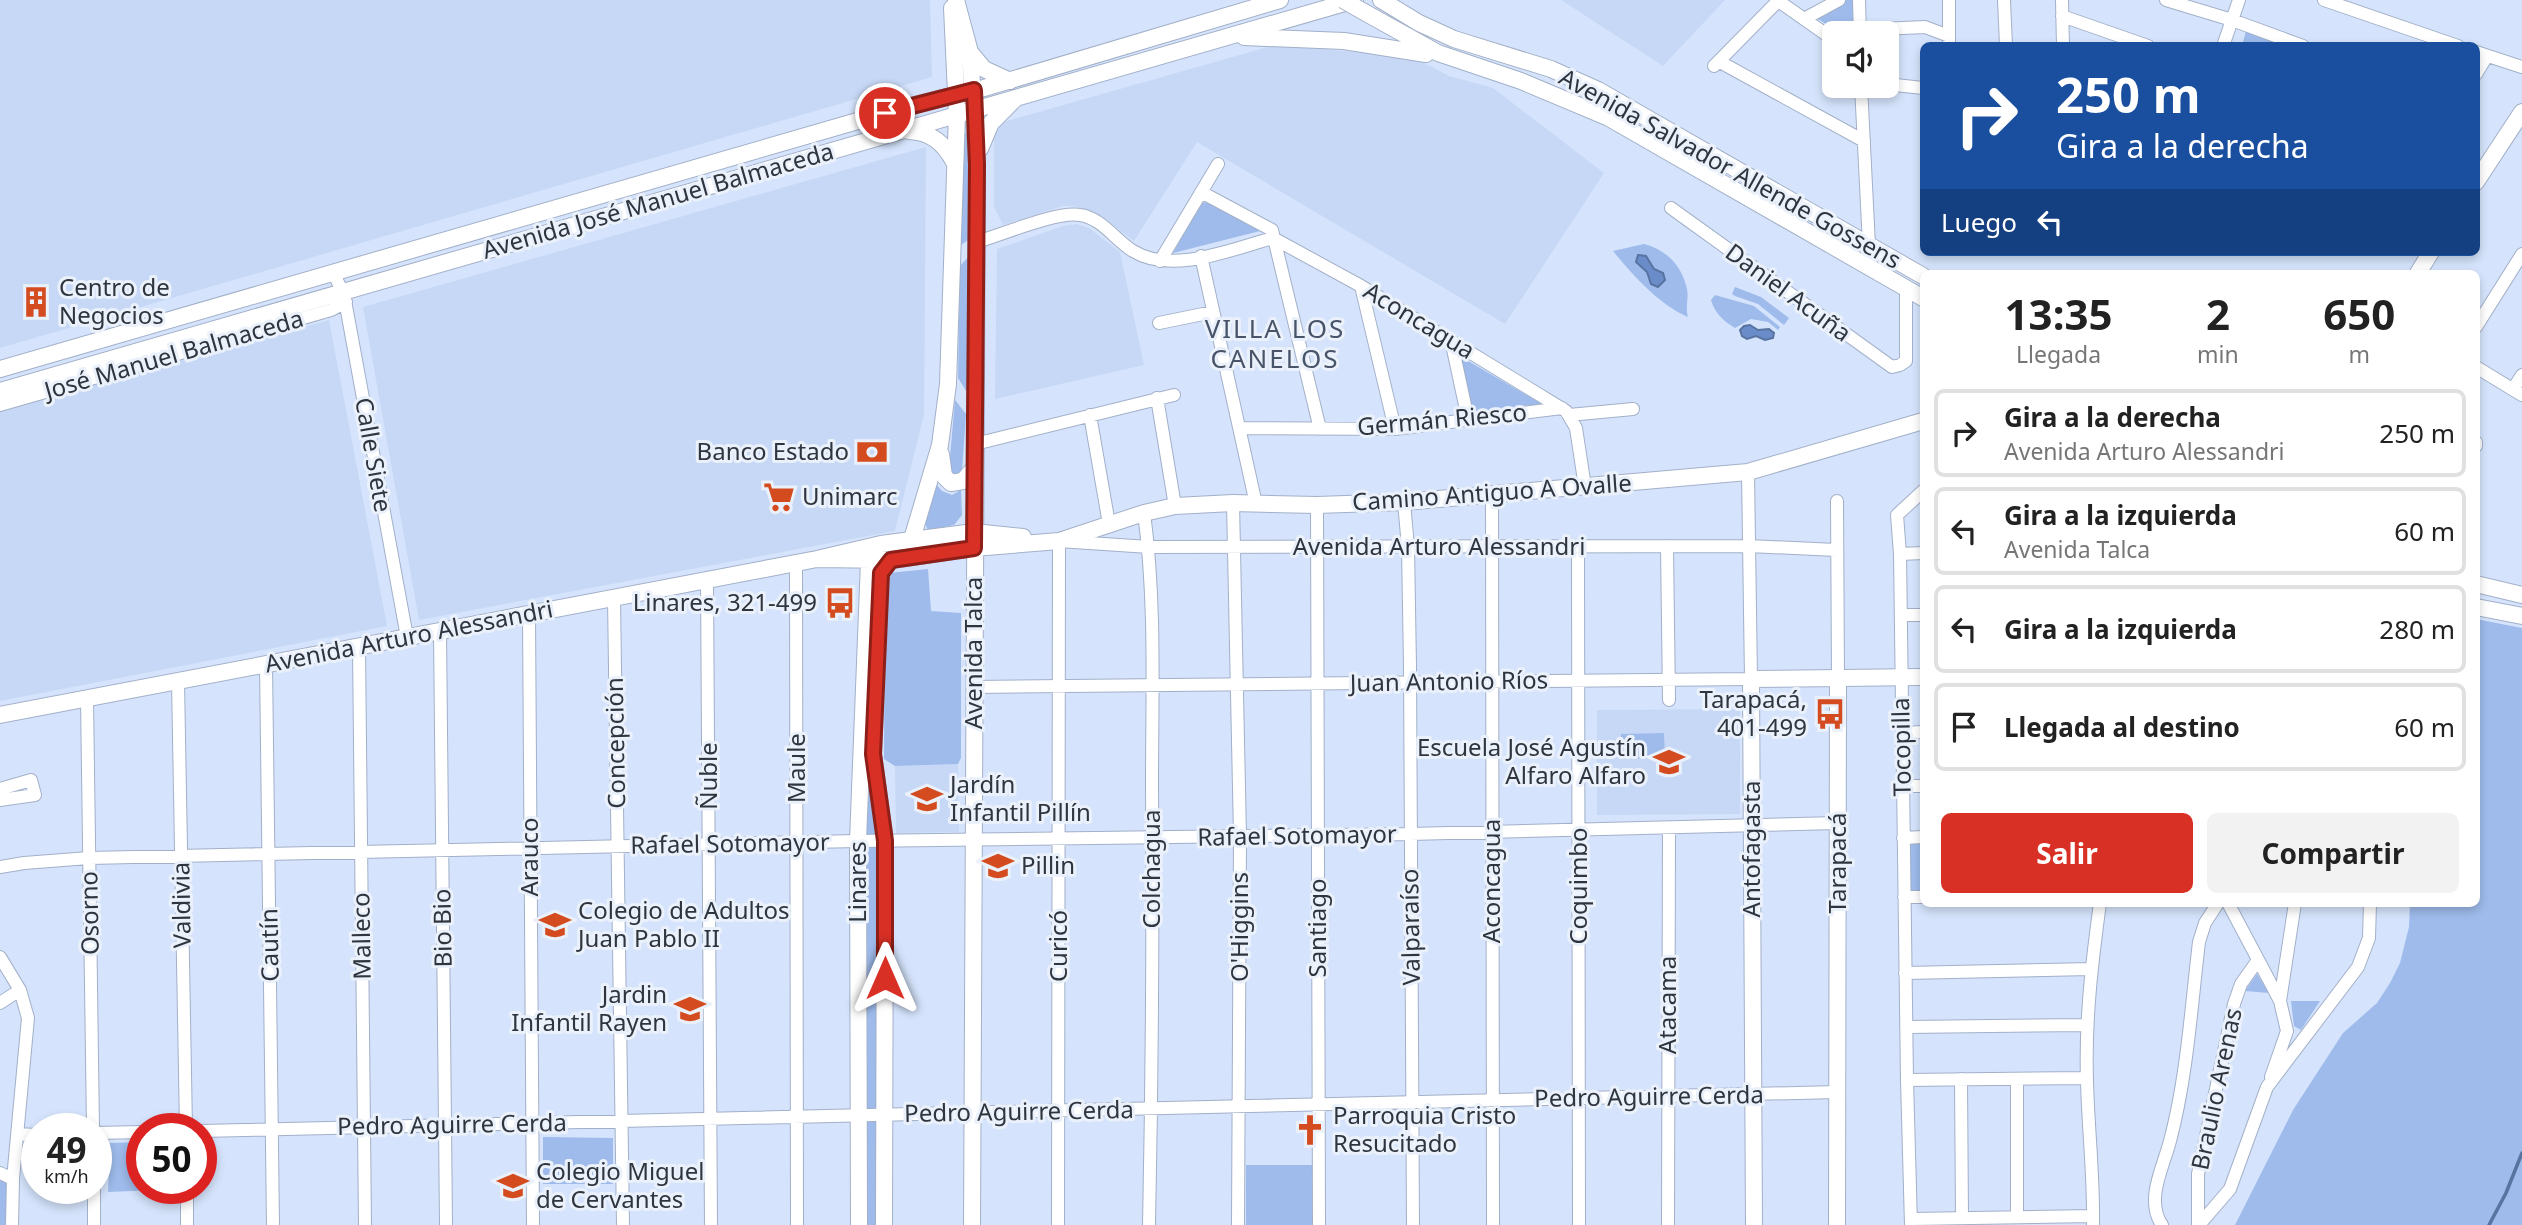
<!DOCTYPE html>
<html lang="es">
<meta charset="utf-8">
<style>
body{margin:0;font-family:"Noto Sans",sans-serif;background:#f2f2f2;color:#222;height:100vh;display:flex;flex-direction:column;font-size:26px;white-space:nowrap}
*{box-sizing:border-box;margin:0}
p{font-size:23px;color:#767676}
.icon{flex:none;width:38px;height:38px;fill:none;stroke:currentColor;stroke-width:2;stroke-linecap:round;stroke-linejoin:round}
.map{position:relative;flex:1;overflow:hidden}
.details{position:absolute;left:1920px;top:270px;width:560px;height:637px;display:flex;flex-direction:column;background:#fff;border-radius:10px;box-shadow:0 4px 10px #0003}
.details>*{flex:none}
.top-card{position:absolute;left:1920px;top:42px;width:560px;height:214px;border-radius:10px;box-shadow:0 4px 10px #0003;background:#1a4fa0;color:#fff;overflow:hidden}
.fabs{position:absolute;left:1822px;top:21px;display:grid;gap:14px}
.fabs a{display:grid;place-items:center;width:77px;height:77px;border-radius:10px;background:#fff;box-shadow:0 4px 10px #0003;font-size:35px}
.speed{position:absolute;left:21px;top:1113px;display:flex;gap:14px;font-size:35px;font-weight:700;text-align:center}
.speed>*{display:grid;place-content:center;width:91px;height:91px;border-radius:50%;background:#fff;box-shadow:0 4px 10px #0003;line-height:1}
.speed small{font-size:18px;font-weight:400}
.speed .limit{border:10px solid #d22;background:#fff;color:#111}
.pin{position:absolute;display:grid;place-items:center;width:60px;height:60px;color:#fff;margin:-30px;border:4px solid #fff;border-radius:50%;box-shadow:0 2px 7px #0007}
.me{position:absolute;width:77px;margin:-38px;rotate:0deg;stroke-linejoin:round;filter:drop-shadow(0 0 5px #0008)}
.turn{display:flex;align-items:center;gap:24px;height:147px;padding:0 21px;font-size:32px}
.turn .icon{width:91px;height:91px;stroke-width:2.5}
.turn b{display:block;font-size:49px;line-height:60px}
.then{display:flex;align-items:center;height:66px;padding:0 21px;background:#0003;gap:14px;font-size:26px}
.eta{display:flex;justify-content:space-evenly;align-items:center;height:119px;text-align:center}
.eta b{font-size:42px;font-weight:700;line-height:49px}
.button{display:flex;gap:14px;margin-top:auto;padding:14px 21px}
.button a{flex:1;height:80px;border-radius:10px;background:#d93025;color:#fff;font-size:28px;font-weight:700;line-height:80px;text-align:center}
.button a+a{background:#f2f2f2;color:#222}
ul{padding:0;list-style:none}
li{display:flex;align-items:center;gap:21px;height:88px;margin:0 14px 10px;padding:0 7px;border:4px solid #e0e0e0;border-radius:10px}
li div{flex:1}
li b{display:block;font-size:26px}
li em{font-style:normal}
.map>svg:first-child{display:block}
.built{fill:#c6d8f6}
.green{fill:#9ebbeb;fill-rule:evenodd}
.water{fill:#6a8dca;stroke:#5873a0;stroke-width:2}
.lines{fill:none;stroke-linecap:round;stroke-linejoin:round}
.stream{stroke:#5873a0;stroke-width:3.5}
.minor-casing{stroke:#a2b0c8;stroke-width:14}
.major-casing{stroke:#a2b0c8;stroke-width:18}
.minor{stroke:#fff;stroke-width:12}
.major{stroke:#fff;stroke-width:16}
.major-bridge-casing{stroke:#a2b0c8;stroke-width:18;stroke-linecap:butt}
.major-bridge{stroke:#fff;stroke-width:16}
.route-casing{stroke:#8d1f18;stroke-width:18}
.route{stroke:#d93025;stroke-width:12}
.labels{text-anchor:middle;stroke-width:6;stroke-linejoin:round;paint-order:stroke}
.street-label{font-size:24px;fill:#2f353e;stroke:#ebf1fa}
.poi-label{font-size:24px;fill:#2f353e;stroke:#ebf1fa;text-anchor:start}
.neighbourhood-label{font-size:26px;letter-spacing:2px;fill:#485469;stroke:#ebf1fa}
</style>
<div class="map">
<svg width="2522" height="1225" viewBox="0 0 2522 1225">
<rect width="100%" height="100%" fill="#d5e4fc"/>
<!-- built -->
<path class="built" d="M 0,0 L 930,0 L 932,77 L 0,348 Z
M 1561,0 L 1725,0 L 1663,66 Z
M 1275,45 L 1413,57 L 1449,76 L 1493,88 L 1604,173 L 1505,324 L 1197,142 L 1134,241 L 1098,214 L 1073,206 L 1063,206 L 1003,225 L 994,207 L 994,133 L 1000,123 Z
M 926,147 L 924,414 L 895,531 L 419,620 L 363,307 Z
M 1076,224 L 1089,228 L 1120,252 L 1144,365 L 995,399 L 997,249 L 1063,226 Z
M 329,320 L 387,626 L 0,701 L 0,410 Z
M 1740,709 L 1740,814 L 1597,815 L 1597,710 Z
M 958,764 L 959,832 L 896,833 L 895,766 Z"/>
<!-- green -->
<path class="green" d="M 1844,0 L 1855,0 L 1856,33 L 1840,33 L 1815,17 Z
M 2246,31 L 2273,40 L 2272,45 L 2242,46 Z
M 969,132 L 971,238 L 961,245 L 962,141 L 962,134 Z
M 1209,202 L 1260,231 L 1173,253 L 1201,203 Z
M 1644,244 C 1667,250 1682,266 1687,289 C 1689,298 1685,307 1688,317 C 1658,304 1633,275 1613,251 ZM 1638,255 L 1646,256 L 1654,270 L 1663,273 L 1665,280 L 1658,287 L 1651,284 L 1647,272 L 1637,264 Z
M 970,255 L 970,397 L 958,378 L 960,266 Z
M 1735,287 L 1761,297 L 1789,318 L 1784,325 L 1758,304 L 1735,296 L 1732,294 Z
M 1715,295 L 1754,306 L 1780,327 L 1778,330 L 1768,322 L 1751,319 L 1735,328 C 1723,321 1715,313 1711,300 Z
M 1456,354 L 1542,404 L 1474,412 L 1469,407 Z
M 955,400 L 966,414 L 962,471 L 955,477 L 949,469 Z
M 934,482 L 942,491 L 952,495 L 961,490 L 962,515 L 954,525 L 928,530 L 924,522 Z
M 928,569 L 931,611 L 961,613 L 961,758 L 958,764 L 895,766 L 884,759 L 885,577 L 889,573 Z
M 2476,619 L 2522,628 L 2522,1225 L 2235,1225 L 2293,1110 L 2343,1033 L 2377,1003 L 2390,983 L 2400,963 L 2409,927 L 2410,903 L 2476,903 Z
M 1664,733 L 1665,758 L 1621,759 L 1621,734 Z
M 871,777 L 878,847 L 878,1225 L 864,1225 L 863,847 Z
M 1910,842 L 1923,843 L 1923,893 L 1910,893 Z
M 2257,974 L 2269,993 L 2245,991 Z
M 2291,1001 L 2320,1001 L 2301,1030 L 2294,1026 Z
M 543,1137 L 613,1138 L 613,1184 L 543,1184 Z
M 142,1142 L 142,1188 L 180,1189 L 108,1192 L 110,1143 Z
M 1246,1165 L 1316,1165 L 1315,1225 L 1246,1225 Z
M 0,1175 L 10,1180 L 10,1225 L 0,1225 Z"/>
<!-- water -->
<path class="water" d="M 1638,255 L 1646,256 L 1654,269 L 1663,273 L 1665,280 L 1658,287 L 1651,284 L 1647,272 L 1636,262 Z
M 1750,325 L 1758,330 L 1769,329 L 1774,333 L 1773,338 L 1765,340 L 1756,336 L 1747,339 L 1742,336 L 1740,330 L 1744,326 Z"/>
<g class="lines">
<!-- stream -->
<path class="stream" d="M 2489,1225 L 2506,1193 L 2522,1153"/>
<defs>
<path id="minor" d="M 1777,0 L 1834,40
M 1859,0 L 1860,33
M 1949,0 L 1949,46
M 2004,0 L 2006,46
M 2062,0 L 2063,46
M 2166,0 L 2232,20 L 2303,46
M 2324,0 L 2458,46
M 2062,16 L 2148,46
M 1804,19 L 1839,0
M 1859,30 L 1925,27 L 1949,36
M 2223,46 L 2239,0
M 2476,52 L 2522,67
M 1720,62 L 1864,141
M 1714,66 L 1778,1
M 2476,74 L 2487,56
M 1886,84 L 1923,88
M 1861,86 L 1869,245
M 1201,192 L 1272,230 L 1320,429
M 1671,208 L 1892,367 L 1900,365 L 1906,361 L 1906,288
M 977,242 C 1001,235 1057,211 1080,215 C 1102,218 1115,240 1133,251 C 1172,275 1232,249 1273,238 L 1361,286 L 1566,411 L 1576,428 L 1585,487
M 1201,256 L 1256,504
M 1160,261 L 1218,164
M 334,274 L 344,295 L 407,637
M 1361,286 L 1395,429
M 1159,323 L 1213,312
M 2476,327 L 2522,254
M 1451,340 L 1468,419
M 2476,367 L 2522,395
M 2513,389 L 2522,375
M 1157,398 L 1175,506
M 0,405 L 331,310 L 346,302
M 1090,415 L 1109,524
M 1569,415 L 1633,409
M 1239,428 L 1395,429 L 1562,408
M 2476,442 L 2476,446
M 975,444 L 1174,395
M 1492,495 L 1493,1225
M 1837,501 L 1838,678
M 1404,502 L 1408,547 L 1410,667 L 1413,1225
M 1233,503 L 1240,836 L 1238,1225
M 1317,505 L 1319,1225
M 1144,513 C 1156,602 1152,694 1152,784 C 1153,931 1152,1078 1149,1225
M 1578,546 L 1579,1225
M 1667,546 L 1669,700
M 1900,554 L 1923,553
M 796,563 L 797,1225
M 707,580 L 711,1225
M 614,598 L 623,1225
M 529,614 L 533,1225
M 1901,615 L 1923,615
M 440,631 L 446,1225
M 359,646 L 365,1225
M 266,664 L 273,1225
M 178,681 L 186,1129
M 974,687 L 1751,679 L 1748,472
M 87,698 L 93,1129
M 1902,733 L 1923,732
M 1903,786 L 1923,786
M 0,789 L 31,780 L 35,795 L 0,800
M 1903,838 L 1923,837
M 0,867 L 24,863 L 89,858 L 858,841 L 1410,834 L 1838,823
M 1904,897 L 1923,897
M 2228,903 L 2280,1001 L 2287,1031 L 2271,1077
M 0,957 L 20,990 L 28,1018 L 13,1179 L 12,1225
M 1905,973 L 2091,969
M 2280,1001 L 2295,903
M 0,1003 L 20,990
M 1906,1027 L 2087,1025
M 1961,1079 L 1962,1218
M 2017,1079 L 2017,1217
M 1907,1080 L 2087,1078
M 201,1131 L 1837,1092
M 96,1133 L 142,1132
M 18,1134 L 37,1135
M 0,1173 L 13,1179
M 94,1188 L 94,1225
M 187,1188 L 187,1225
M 1911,1219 L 2093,1216
M 1058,1225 L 1059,541 L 1149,547 L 1749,546 L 1836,550
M 1668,1225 L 1669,828
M 1911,1225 L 1907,1080 L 1900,554 L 1897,515 L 1923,491
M 2093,1225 C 2094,1177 2088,1128 2087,1080 C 2085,1020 2092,962 2100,903
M 2162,1225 C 2145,1200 2163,1168 2170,1141 C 2187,1077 2191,1009 2199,942 L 2205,923 L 2218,903
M 2198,1225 L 2198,1174 L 2234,1004 L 2241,984 L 2258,960
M 2199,1225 L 2230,1189 L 2267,1087 L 2358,967 L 2369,938 L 2370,903"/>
<path id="major" d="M 956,0 L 970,52 L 977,165 L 972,1225
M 1381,0 L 1419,23 L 1454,39 L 1551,69 L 1598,90 L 1923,276
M 1373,17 L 1438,53 L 1521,81 L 1609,118 L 1923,298
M 1244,37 L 1344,41 L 1426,54
M 970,52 L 984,69 L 1010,81
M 909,131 C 931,132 944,143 954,162
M 980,149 L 991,123 L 1014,100
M 2476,182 L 2522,112
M 2418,273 L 2431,252
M 0,369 L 906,107 L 984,88 L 1280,0
M 0,391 L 1355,0
M 941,454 L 944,476 L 951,483 L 963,481 L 975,467
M 912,539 L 940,445 L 948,384 L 957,114 L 952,8
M 817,559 L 891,560 L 974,548 L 1059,541 L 1144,513 L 1175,506 L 1233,503 L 1317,505 L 1404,502 L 1748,472 L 1923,421
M 2476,584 L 2522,595
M 2476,607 L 2522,616
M 0,715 L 817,559 L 881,544 L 974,532 L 1023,537
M 859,1225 L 858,841 L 869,561 L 873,554
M 884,1225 L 885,841 L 873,754 L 880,580 L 881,573 L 891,560
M 1754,1225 L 1751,679 L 1923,677
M 1837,1225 L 1838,678"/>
</defs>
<!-- minor casing -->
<use href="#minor" class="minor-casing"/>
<!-- major casing -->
<use href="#major" class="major-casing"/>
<!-- minor -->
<use href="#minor" class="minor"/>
<!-- major -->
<use href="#major" class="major"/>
<defs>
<path id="major-bridge" d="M 1343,0 L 1373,17"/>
</defs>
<!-- major-bridge casing -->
<use href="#major-bridge" class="major-bridge-casing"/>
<!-- major-bridge -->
<use href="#major-bridge" class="major-bridge"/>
</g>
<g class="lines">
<defs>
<path id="route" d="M 885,978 L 885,841 L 873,754 L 881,573 L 891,560 L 974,548 L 977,165 L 974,90 L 885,113"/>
</defs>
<!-- route casing -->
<use href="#route" class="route-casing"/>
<!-- route -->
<use href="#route" class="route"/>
</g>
<!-- icons -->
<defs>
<symbol id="building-bare" viewBox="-9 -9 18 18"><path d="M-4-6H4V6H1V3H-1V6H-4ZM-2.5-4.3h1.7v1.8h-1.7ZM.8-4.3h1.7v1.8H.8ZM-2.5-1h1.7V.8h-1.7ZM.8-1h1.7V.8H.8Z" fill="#d34b1e" stroke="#ebf1fa" stroke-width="2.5" paint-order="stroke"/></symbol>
<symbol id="bank-bare" viewBox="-9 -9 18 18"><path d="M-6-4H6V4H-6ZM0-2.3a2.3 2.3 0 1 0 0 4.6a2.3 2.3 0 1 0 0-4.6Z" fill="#d34b1e" stroke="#ebf1fa" stroke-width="2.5" paint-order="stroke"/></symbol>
<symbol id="supermarket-bare" viewBox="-9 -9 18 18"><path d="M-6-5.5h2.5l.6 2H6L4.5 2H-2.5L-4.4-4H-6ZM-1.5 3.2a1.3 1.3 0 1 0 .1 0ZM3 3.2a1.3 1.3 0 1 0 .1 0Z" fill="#d34b1e" stroke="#ebf1fa" stroke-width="2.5" paint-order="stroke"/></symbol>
<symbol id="bus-bare" viewBox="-9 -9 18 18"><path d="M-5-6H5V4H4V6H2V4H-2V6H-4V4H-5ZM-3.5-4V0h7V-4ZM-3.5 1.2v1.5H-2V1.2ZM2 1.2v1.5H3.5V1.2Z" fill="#d34b1e" stroke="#ebf1fa" stroke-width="2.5" paint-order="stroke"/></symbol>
<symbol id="school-bare" viewBox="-9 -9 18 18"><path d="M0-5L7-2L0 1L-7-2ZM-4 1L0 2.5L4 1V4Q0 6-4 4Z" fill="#d34b1e" stroke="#ebf1fa" stroke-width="2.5" paint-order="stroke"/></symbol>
<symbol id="church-bare" viewBox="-9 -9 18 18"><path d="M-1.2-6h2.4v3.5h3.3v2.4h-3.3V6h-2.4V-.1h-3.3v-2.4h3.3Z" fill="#d34b1e" stroke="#ebf1fa" stroke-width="2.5" paint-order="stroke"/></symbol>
</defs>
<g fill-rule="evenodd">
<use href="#building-bare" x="14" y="280" width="44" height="44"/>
<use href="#bank-bare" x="850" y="430" width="44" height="44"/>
<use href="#supermarket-bare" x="757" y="475" width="44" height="44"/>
<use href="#bus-bare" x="818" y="581" width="44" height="44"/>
<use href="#bus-bare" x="1808" y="692" width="44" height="44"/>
<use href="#school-bare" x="1647" y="740" width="44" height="44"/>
<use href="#school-bare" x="905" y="777" width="44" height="44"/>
<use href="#school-bare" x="976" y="844" width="44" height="44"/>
<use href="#school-bare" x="533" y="903" width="44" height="44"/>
<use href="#school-bare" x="668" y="987" width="44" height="44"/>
<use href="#church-bare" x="1288" y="1108" width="44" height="44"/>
<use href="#school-bare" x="491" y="1164" width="44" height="44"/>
</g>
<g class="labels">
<!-- street labels -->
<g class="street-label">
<text transform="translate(1730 169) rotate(29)" y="8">Avenida Salvador Allende Gossens</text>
<text transform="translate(658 201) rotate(-16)" y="8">Avenida José Manuel Balmaceda</text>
<text transform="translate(1788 293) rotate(36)" y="8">Daniel Acuña</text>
<text transform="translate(1419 321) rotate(31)" y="8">Aconcagua</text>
<text transform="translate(174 355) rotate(-16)" y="8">José Manuel Balmaceda</text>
<text transform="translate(1442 420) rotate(-5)" y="8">Germán Riesco</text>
<text transform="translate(373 455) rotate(80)" y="8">Calle Siete</text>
<text transform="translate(1492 493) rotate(-4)" y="8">Camino Antiguo A Ovalle</text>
<text x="1439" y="555">Avenida Arturo Alessandri</text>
<text transform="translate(409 637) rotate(-11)" y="8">Avenida Arturo Alessandri</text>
<text transform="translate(974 653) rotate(-90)" y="8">Avenida Talca</text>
<text transform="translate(1449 682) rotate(-1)" y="8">Juan Antonio Ríos</text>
<text transform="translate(616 743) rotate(-91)" y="8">Concepción</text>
<text transform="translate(1902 747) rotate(-91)" y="8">Tocopilla</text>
<text transform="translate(797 768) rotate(-90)" y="8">Maule</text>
<text transform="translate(709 776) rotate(-90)" y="8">Ñuble</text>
<text transform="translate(1297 836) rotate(-1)" y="8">Rafael Sotomayor</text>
<text transform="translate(730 844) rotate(-1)" y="8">Rafael Sotomayor</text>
<text transform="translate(1752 849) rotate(-90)" y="8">Antofagasta</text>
<text transform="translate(530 857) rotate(-90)" y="8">Arauco</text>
<text transform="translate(1838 863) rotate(-90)" y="8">Tarapacá</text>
<text transform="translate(1152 869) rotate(-90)" y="8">Colchagua</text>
<text transform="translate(1492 881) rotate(-90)" y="8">Aconcagua</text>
<text transform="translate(858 882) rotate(-90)" y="8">Linares</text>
<text transform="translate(1579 886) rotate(-90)" y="8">Coquimbo</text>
<text transform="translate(182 905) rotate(-91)" y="8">Valdivia</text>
<text transform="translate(90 913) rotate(-91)" y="8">Osorno</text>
<text transform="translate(1240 927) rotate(-90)" y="8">O'Higgins</text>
<text transform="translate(1411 927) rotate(-91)" y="8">Valparaíso</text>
<text transform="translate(443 928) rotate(-91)" y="8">Bio Bio</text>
<text transform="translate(1318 928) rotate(-90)" y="8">Santiago</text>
<text transform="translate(362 936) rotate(-91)" y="8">Malleco</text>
<text transform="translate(270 945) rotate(-91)" y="8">Cautín</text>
<text transform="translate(1059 946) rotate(-90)" y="8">Curicó</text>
<text transform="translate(1668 1005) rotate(-90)" y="8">Atacama</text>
<text transform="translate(2217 1089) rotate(-78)" y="8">Braulio Arenas</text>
<text transform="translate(1649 1097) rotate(-1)" y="8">Pedro Aguirre Cerda</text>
<text transform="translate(1019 1112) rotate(-1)" y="8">Pedro Aguirre Cerda</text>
<text transform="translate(452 1125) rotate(-1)" y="8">Pedro Aguirre Cerda</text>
</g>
<!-- poi labels -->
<g class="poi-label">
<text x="59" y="296">Centro de<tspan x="59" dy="28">Negocios</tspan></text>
<text x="849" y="460" text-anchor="end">Banco Estado</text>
<text x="802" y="505">Unimarc</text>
<text x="817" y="611" text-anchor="end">Linares, 321-499</text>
<text x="1807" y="708" text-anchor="end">Tarapacá,<tspan x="1807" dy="28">401-499</tspan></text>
<text x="1646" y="756" text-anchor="end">Escuela José Agustín<tspan x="1646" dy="28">Alfaro Alfaro</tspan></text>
<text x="950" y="793">Jardín<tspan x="950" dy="28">Infantil Pillín</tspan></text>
<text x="1021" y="874">Pillin</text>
<text x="578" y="919">Colegio de Adultos<tspan x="578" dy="28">Juan Pablo II</tspan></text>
<text x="667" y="1003" text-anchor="end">Jardin<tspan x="667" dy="28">Infantil Rayen</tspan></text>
<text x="1333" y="1124">Parroquia Cristo<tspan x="1333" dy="28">Resucitado</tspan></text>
<text x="536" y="1180">Colegio Miguel<tspan x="536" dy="28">de Cervantes</tspan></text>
</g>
<!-- neighbourhood labels -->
<g class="neighbourhood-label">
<text x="1275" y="338">VILLA LOS<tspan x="1275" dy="30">CANELOS</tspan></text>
</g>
</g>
</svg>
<div class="fabs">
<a><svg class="icon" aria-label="sound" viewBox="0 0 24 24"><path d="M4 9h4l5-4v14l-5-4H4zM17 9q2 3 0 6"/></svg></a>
</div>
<div class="speed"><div>49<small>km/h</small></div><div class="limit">50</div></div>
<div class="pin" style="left:885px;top:113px;background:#d93025"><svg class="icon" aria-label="arrive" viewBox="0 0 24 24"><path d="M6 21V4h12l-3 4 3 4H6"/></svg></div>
<svg class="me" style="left:885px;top:978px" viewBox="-20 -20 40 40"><path d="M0-17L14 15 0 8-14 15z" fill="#d93025" stroke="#fff" stroke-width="4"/></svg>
<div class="top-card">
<div class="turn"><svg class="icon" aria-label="right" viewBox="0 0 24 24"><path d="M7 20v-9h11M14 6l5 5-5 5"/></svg><div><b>250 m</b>Gira a la derecha</div></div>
<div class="then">Luego<svg class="icon" aria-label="left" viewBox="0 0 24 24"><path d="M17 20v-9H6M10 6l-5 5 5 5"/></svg></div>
</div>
<section class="details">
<div class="eta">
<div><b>13:35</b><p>Llegada</p></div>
<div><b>2</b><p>min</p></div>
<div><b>650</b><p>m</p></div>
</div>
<ul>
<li><svg class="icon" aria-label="right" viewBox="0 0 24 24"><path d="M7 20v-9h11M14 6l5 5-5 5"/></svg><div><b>Gira a la derecha</b><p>Avenida Arturo Alessandri</p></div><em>250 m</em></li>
<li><svg class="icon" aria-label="left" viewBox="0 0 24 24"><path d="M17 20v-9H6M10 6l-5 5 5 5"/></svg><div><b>Gira a la izquierda</b><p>Avenida Talca</p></div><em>60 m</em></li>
<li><svg class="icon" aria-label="left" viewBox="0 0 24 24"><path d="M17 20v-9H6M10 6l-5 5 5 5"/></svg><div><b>Gira a la izquierda</b></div><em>280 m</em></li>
<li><svg class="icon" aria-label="arrive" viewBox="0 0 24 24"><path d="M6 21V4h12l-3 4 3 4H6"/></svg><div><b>Llegada al destino</b></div><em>60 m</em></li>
</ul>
<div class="button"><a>Salir</a><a>Compartir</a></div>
</section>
</div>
